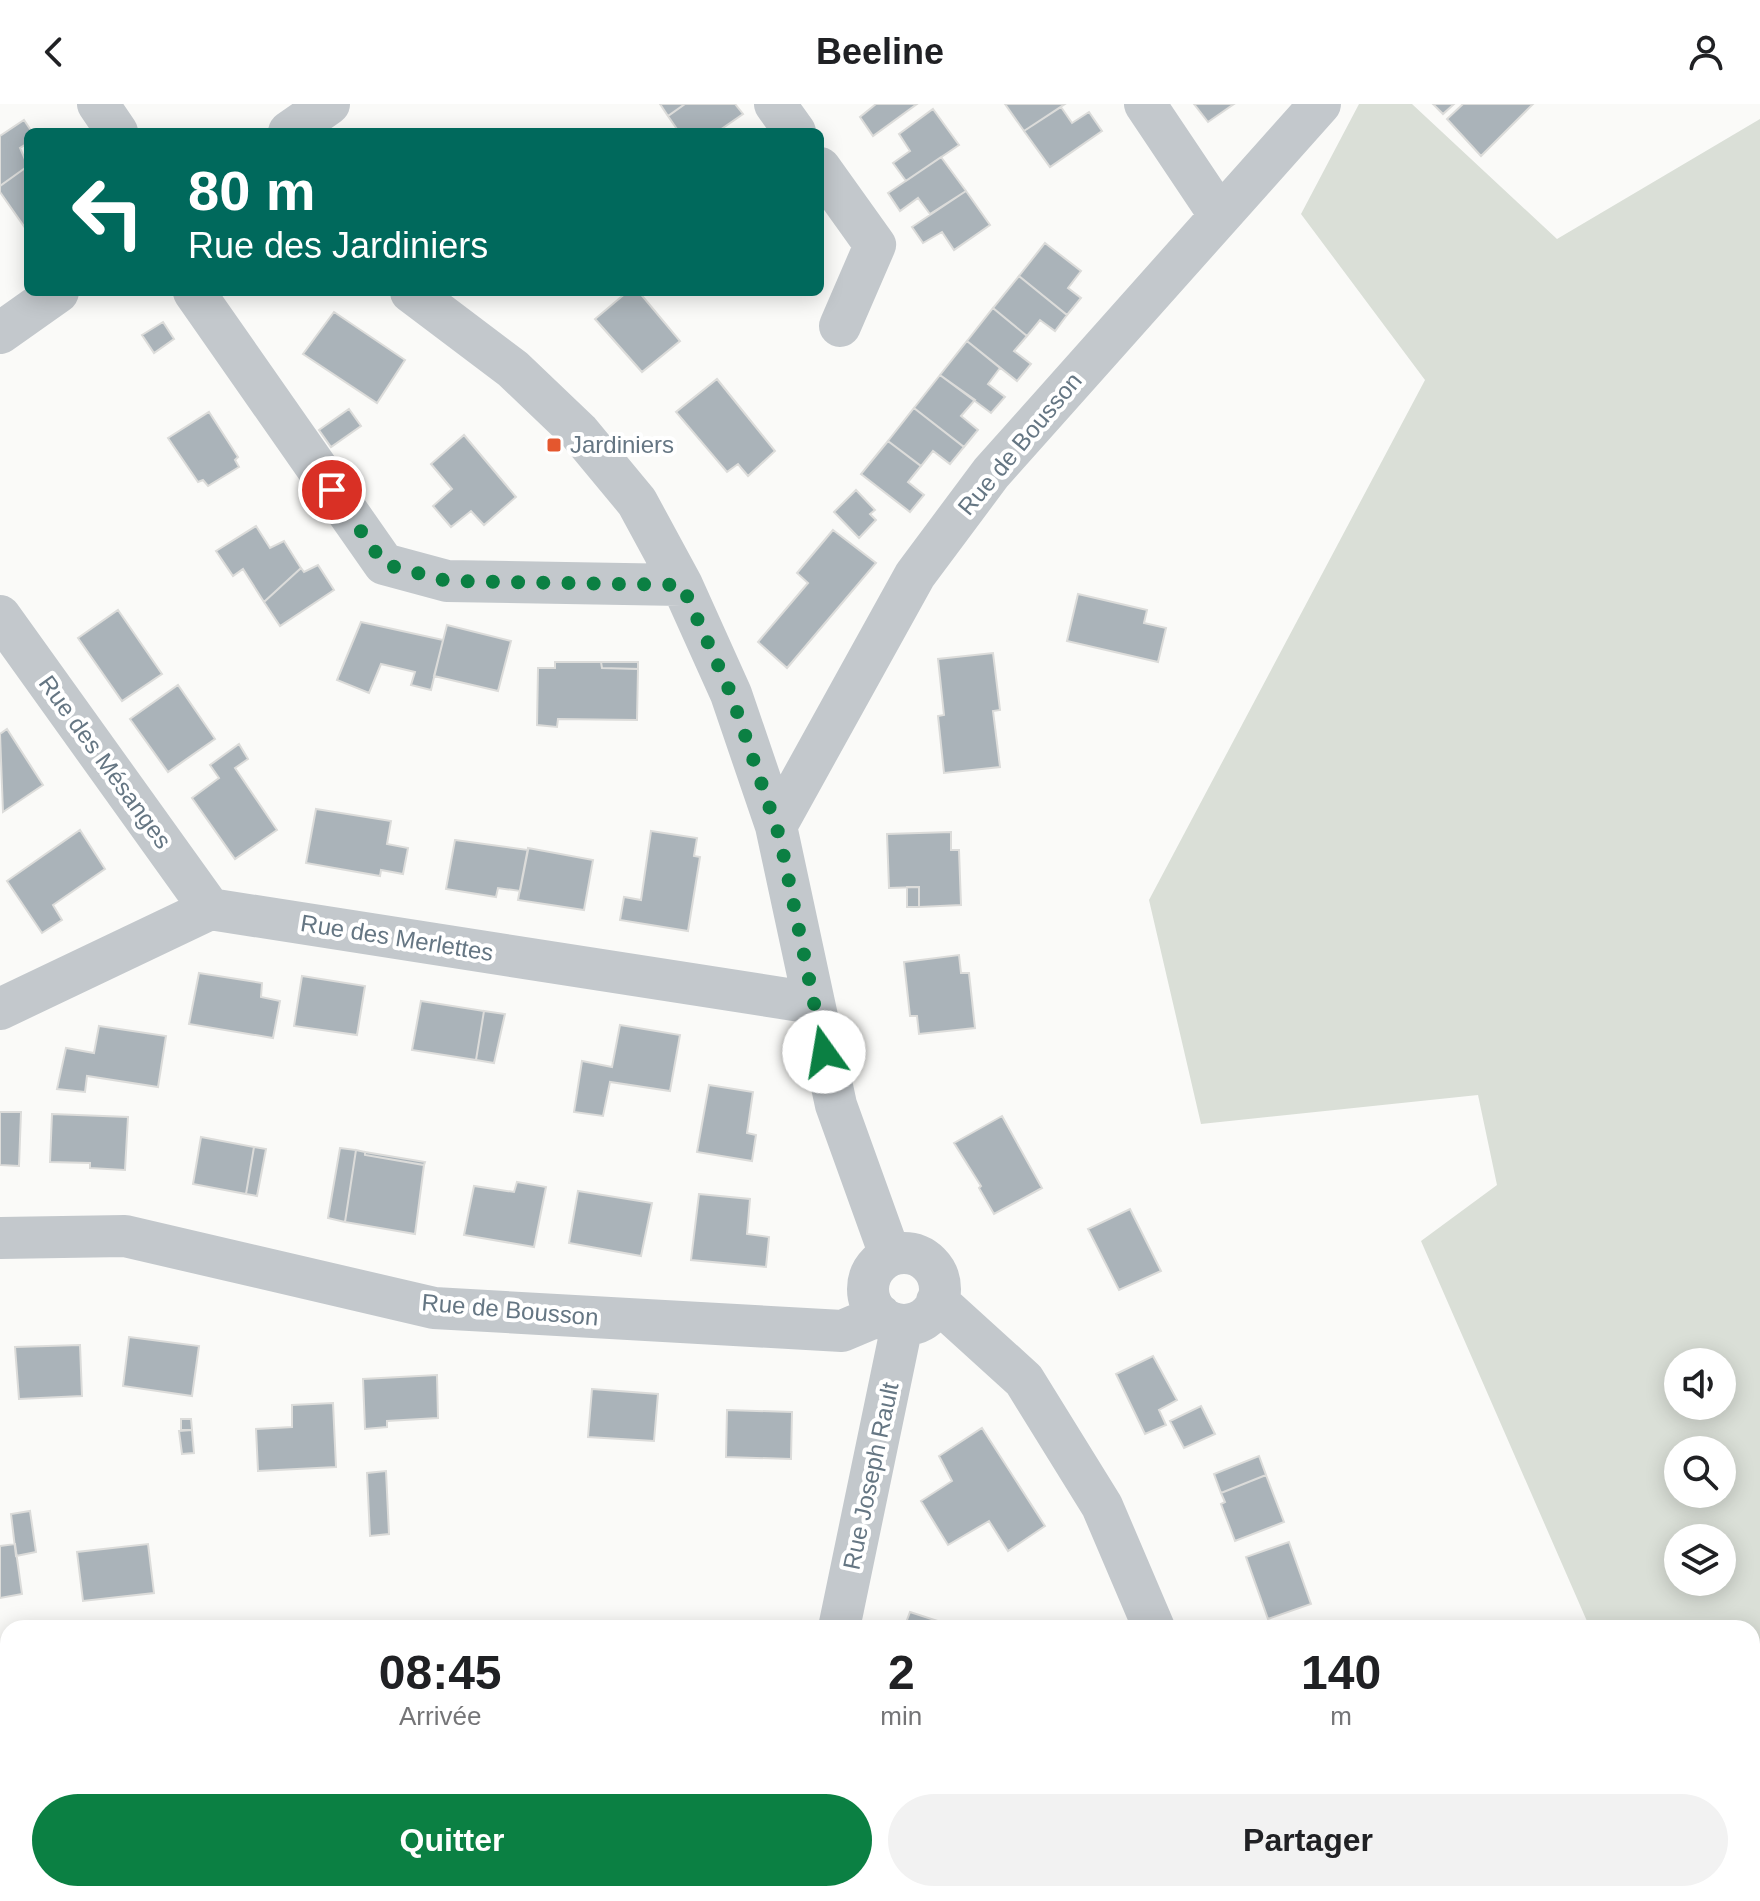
<!DOCTYPE html>
<html lang="fr">
<meta charset="utf-8">
<style>
body{margin:0;font-family:Arial,sans-serif;background:#f2f2f2;color:#202124;height:100vh;display:flex;flex-direction:column;font-size:30px;white-space:nowrap}
*{box-sizing:border-box;margin:0}
p{font-size:26px;color:#757577}
.icon{flex:none;width:44px;height:44px;fill:none;stroke:currentColor;stroke-width:2;stroke-linecap:round;stroke-linejoin:round}
.map{position:relative;flex:1;overflow:hidden}
.side{position:absolute;left:0px;top:1516px;width:1760px;height:282px;display:flex;flex-direction:column;background:#fff;border-radius:24px 24px 0 0;box-shadow:0 4px 20px #0003}
.side>*{flex:none}
.top-card{position:absolute;left:24px;top:24px;width:800px;height:168px;border-radius:12px;box-shadow:0 4px 20px #0003;background:#00695c;color:#fff;overflow:hidden}
.tools{position:absolute;left:1664px;top:1244px;display:grid;gap:16px}
.tools a{display:grid;place-items:center;width:72px;height:72px;border-radius:50%;background:#fff;box-shadow:0 4px 20px #0003;font-size:40px}
.pin{position:absolute;display:grid;place-items:center;width:68px;height:68px;color:#fff;margin:-34px;border:4px solid #fff;border-radius:50%;box-shadow:0 2px 8px #0007}
.me{position:absolute;width:88px;margin:-44px;rotate:347deg;stroke-linejoin:round;filter:drop-shadow(0 0 6px #0008)}
.turn{display:flex;align-items:center;gap:28px;height:168px;padding:0 32px;font-size:36px}
.turn .icon{width:104px;height:104px;stroke-width:2.5}
.turn b{display:block;font-size:56px;line-height:68px}
.eta{display:flex;justify-content:space-evenly;align-items:center;height:136px;text-align:center}
.eta b{font-size:48px;font-weight:600;line-height:56px}
.action{display:flex;gap:16px;margin-top:auto;padding:16px 32px}
.action a{flex:1;height:92px;border-radius:48px;background:#0b8043;color:#fff;font-size:32px;font-weight:600;line-height:92px;text-align:center}
.action a+a{background:#f2f2f2;color:#202124}
header{display:flex;justify-content:space-between;align-items:center;height:104px;padding:0 32px;background:#fff;font-size:36px;font-weight:600}
.map>svg:first-child{display:block}
.green{fill:#dadfd7;fill-rule:evenodd}
.building{fill:#aab3b9;stroke:#dcdcda;stroke-width:2}
.lines{fill:none;stroke-linecap:round;stroke-linejoin:round}
.minor{stroke:#c3c8cc;stroke-width:42}
.tertiary{stroke:#c3c8cc;stroke-width:44}
.route{stroke:#0b8043;stroke-width:14;stroke-dasharray:0 25.2}
.poi-dot{fill:#e4572e;stroke:#fff;stroke-width:3}
.labels{text-anchor:middle;stroke-width:8;stroke-linejoin:round;paint-order:stroke}
.street-label{font-size:24px;fill:#657683;stroke:#fff}
.poi-label{font-size:24px;fill:#657683;stroke:#fff;text-anchor:start}
</style>
<header><svg class="icon" aria-label="back" viewBox="0 0 24 24"><path d="M15 5l-7 7 7 7"/></svg>Beeline<svg class="icon" aria-label="person" viewBox="0 0 24 24"><circle cx="12" cy="8" r="4"/><path d="M4 21q1-7 8-7t8 7"/></svg></header>
<div class="map">
<svg width="1760" height="1797" viewBox="0 0 1760 1797">
<rect width="100%" height="100%" fill="#fafaf8"/>
<!-- green -->
<path class="green" d="M 1359,0 L 1412,0 L 1557,135 L 1760,15 L 1760,1797 L 1649,1797 L 1645,1790 L 1752,1790 L 1752,1524 L 1590,1524 L 1421,1137 L 1497,1081 L 1478,991 L 1201,1020 L 1149,796 L 1425,276 L 1301,110 ZM 1678,1258 L 1722,1258 L 1722,1302 L 1678,1302 ZM 1678,1346 L 1722,1346 L 1722,1390 L 1678,1390 ZM 1678,1434 L 1722,1434 L 1722,1478 L 1678,1478 Z"/>
<!-- building -->
<path class="building" d="M 660,0 L 685,0 L 668,12 Z
M 685,0 L 735,0 L 743,10 L 717,28 L 679,28 L 668,12 Z
M 876,0 L 917,0 L 873,32 L 860,13 Z
M 1005,0 L 1065,0 L 1024,27 Z
M 1194,0 L 1234,0 L 1208,18 Z
M 1433,0 L 1454,0 L 1443,10 Z
M 1463,0 L 1533,0 L 1481,52 L 1447,15 Z
M 1061,3 L 1072,19 L 1089,8 L 1102,27 L 1050,63 L 1024,27 Z
M 933,5 L 959,41 L 906,77 L 893,59 L 910,47 L 899,30 Z
M 24,16 L 32,28 L 28,28 L 28,39 L 20,44 L 28,62 L 0,82 L 0,32 Z
M 941,53 L 966,87 L 930,110 L 918,94 L 900,107 L 888,89 Z
M 28,62 L 28,128 L 0,88 L 0,82 Z
M 966,87 L 990,121 L 954,146 L 942,128 L 923,139 L 912,123 Z
M 1045,139 L 1081,167 L 1068,184 L 1081,194 L 1067,211 L 1019,172 Z
M 1019,172 L 1067,211 L 1055,227 L 1040,216 L 1027,232 L 993,204 Z
M 627,188 L 639,188 L 680,237 L 642,268 L 595,215 Z
M 993,204 L 1027,232 L 1014,247 L 1031,260 L 1017,277 L 967,237 Z
M 334,208 L 405,256 L 377,299 L 303,250 Z
M 163,218 L 174,235 L 154,249 L 142,231 Z
M 967,237 L 1000,264 L 988,280 L 1005,293 L 991,309 L 940,271 Z
M 940,271 L 975,296 L 961,312 L 978,326 L 964,343 L 914,304 Z
M 717,275 L 775,347 L 748,372 L 738,360 L 727,368 L 676,308 Z
M 914,304 L 964,343 L 950,360 L 933,347 L 921,362 L 888,337 Z
M 349,305 L 361,322 L 331,343 L 319,326 Z
M 209,308 L 238,353 L 235,356 L 239,363 L 208,382 L 203,376 L 198,378 L 168,334 Z
M 464,331 L 516,393 L 484,421 L 471,407 L 451,423 L 433,402 L 452,385 L 431,360 Z
M 888,337 L 921,362 L 908,378 L 924,391 L 910,408 L 861,370 Z
M 856,386 L 875,406 L 870,410 L 876,416 L 859,434 L 834,408 Z
M 256,422 L 270,444 L 284,437 L 301,464 L 264,498 L 243,465 L 233,472 L 216,447 Z
M 833,426 L 876,459 L 787,564 L 758,538 L 808,479 L 797,469 Z
M 318,461 L 334,486 L 280,522 L 264,498 L 301,464 L 304,468 Z
M 1078,490 L 1147,506 L 1144,519 L 1166,524 L 1158,558 L 1067,537 Z
M 118,506 L 162,570 L 122,597 L 78,534 Z
M 361,518 L 443,536 L 431,586 L 411,581 L 415,568 L 381,560 L 369,589 L 337,576 Z
M 447,521 L 511,537 L 498,587 L 434,572 Z
M 993,549 L 1000,606 L 993,607 L 1000,663 L 944,669 L 938,612 L 944,611 L 938,555 Z
M 555,558 L 601,558 L 602,564 L 638,565 L 637,616 L 558,615 L 557,623 L 537,621 L 538,564 L 555,564 Z
M 601,558 L 638,558 L 638,565 L 602,564 Z
M 178,581 L 215,635 L 168,668 L 130,615 Z
M 7,625 L 43,681 L 3,708 L 0,630 Z
M 239,640 L 248,655 L 235,664 L 277,726 L 235,755 L 192,694 L 219,674 L 210,661 Z
M 316,705 L 391,717 L 387,740 L 408,744 L 403,770 L 381,766 L 380,772 L 306,759 Z
M 80,726 L 105,765 L 53,801 L 62,816 L 42,829 L 7,777 Z
M 651,727 L 697,734 L 694,752 L 700,753 L 688,827 L 620,816 L 624,793 L 641,796 Z
M 951,728 L 951,746 L 959,746 L 961,801 L 919,803 L 919,783 L 889,784 L 887,730 Z
M 455,736 L 528,746 L 520,787 L 498,784 L 496,793 L 446,785 Z
M 528,744 L 593,756 L 584,806 L 518,796 Z
M 907,783 L 919,783 L 919,803 L 907,803 Z
M 959,851 L 961,869 L 969,869 L 975,924 L 919,930 L 917,912 L 910,912 L 904,858 Z
M 199,869 L 262,879 L 261,893 L 280,897 L 273,934 L 189,920 Z
M 302,872 L 365,882 L 357,931 L 294,922 Z
M 421,897 L 484,907 L 476,956 L 412,946 Z
M 484,907 L 505,910 L 494,959 L 476,956 Z
M 620,921 L 680,931 L 670,987 L 610,978 L 603,1012 L 574,1008 L 582,957 L 612,963 Z
M 99,922 L 166,932 L 158,983 L 87,972 L 85,988 L 57,985 L 66,944 L 94,949 Z
M 709,981 L 753,988 L 747,1029 L 756,1031 L 752,1057 L 697,1048 Z
M 0,1008 L 21,1008 L 19,1062 L 0,1061 Z
M 52,1010 L 128,1013 L 125,1066 L 90,1064 L 90,1059 L 50,1058 Z
M 1002,1012 L 1042,1084 L 994,1110 L 979,1084 L 981,1082 L 954,1039 Z
M 201,1033 L 254,1043 L 246,1090 L 193,1080 Z
M 254,1043 L 266,1045 L 257,1092 L 246,1090 Z
M 340,1044 L 356,1046 L 345,1118 L 328,1114 Z
M 356,1046 L 365,1048 L 365,1051 L 424,1061 L 415,1130 L 345,1118 Z
M 365,1048 L 425,1058 L 424,1061 L 365,1051 Z
M 517,1078 L 546,1083 L 534,1143 L 464,1131 L 474,1082 L 514,1088 Z
M 578,1087 L 652,1099 L 641,1152 L 569,1139 Z
M 699,1090 L 750,1095 L 747,1130 L 769,1133 L 766,1163 L 691,1156 Z
M 1130,1105 L 1161,1167 L 1119,1186 L 1088,1125 Z
M 129,1233 L 199,1242 L 192,1292 L 123,1282 Z
M 80,1241 L 82,1292 L 19,1295 L 15,1243 Z
M 1153,1252 L 1177,1296 L 1159,1306 L 1166,1321 L 1145,1330 L 1116,1270 Z
M 437,1271 L 438,1314 L 387,1317 L 387,1323 L 365,1325 L 363,1275 Z
M 592,1285 L 658,1290 L 654,1337 L 588,1333 Z
M 333,1299 L 336,1363 L 258,1367 L 256,1325 L 292,1323 L 292,1301 Z
M 1201,1302 L 1215,1330 L 1184,1344 L 1170,1317 Z
M 727,1306 L 792,1308 L 791,1355 L 726,1353 Z
M 181,1315 L 191,1315 L 192,1326 L 181,1326 Z
M 982,1324 L 1045,1422 L 1008,1447 L 989,1417 L 948,1441 L 921,1397 L 952,1377 L 939,1352 Z
M 192,1326 L 194,1349 L 182,1350 L 179,1327 Z
M 1259,1352 L 1266,1371 L 1221,1389 L 1214,1370 Z
M 386,1367 L 389,1430 L 370,1432 L 367,1369 Z
M 1266,1371 L 1284,1418 L 1235,1437 L 1221,1400 L 1225,1398 L 1221,1389 Z
M 30,1407 L 36,1448 L 16,1452 L 11,1410 Z
M 1289,1438 L 1311,1500 L 1268,1515 L 1246,1453 Z
M 15,1440 L 22,1490 L 0,1494 L 0,1442 Z
M 148,1440 L 154,1489 L 83,1497 L 77,1448 Z
M 910,1508 L 956,1523 L 956,1524 L 904,1524 Z
M 794,1790 L 829,1790 L 847,1797 L 791,1797 Z"/>
<g class="lines">
<!-- minor -->
<path class="minor" d="M 98,0 L 117,28
M 775,0 L 795,28
M 1145,0 L 1220,112
M 289,28 L 329,0
M 820,64 L 875,141 L 840,222
M 194,188 L 384,460 L 447,477 L 682,481
M 411,188 L 513,265 L 579,328 L 637,398 L 682,481 L 731,590 L 776,722 L 836,1001 L 890,1151
M 0,229 L 58,188
M 0,512 L 210,805
M 776,722 L 915,471 L 991,369 L 1320,0
M 0,905 L 210,805 L 813,899
M 0,1134 L 125,1132 L 434,1204 L 842,1227 L 880,1211
M868 1185a36 36 0 1 1 72 0a36 36 0 1 1-72 0Z
M 937,1197 L 1024,1276 L 1102,1402 L 1154,1524
M 839,1524 L 902,1221
M 1281,1790 L 1286,1797
M 743,1797 L 747,1790"/>
<!-- tertiary -->
<path class="tertiary" d="M 0,1599 L 8,1606
M 71,1797 L 72,1790"/>
</g>
<g class="lines">
<!-- route -->
<path class="route" d="M 332,386 L 384,460 L 447,477 L 682,481 L 731,590 L 780,734 L 824,948"/>
</g>
<!-- markers -->
<rect class="poi-dot" x="546" y="333" width="16" height="16" rx="4"/>
<g class="labels">
<!-- street labels -->
<g class="street-label">
<text transform="translate(1020 340) rotate(-50)" y="8">Rue de Bousson</text>
<text transform="translate(105 658) rotate(54)" y="8">Rue des Mésanges</text>
<text transform="translate(397 834) rotate(9)" y="8">Rue des Merlettes</text>
<text transform="translate(510 1206) rotate(5)" y="8">Rue de Bousson</text>
<text transform="translate(871 1372) rotate(-78)" y="8">Rue Joseph Rault</text>
</g>
<!-- poi labels -->
<g class="poi-label">
<text x="570" y="349">Jardiniers</text>
</g>
</g>
</svg>
<div class="tools">
<a><svg class="icon" aria-label="sound" viewBox="0 0 24 24"><path d="M4 9h4l5-4v14l-5-4H4zM17 9q2 3 0 6"/></svg></a>
<a><svg class="icon" aria-label="search" viewBox="0 0 24 24"><circle cx="10" cy="10" r="6"/><path d="M15 15l6 6"/></svg></a>
<a><svg class="icon" aria-label="layers" viewBox="0 0 24 24"><path d="M12 4l9 5-9 5-9-5zM3 14l9 5 9-5"/></svg></a>
</div>
<div class="pin" style="left:332px;top:386px;background:#d93025"><svg class="icon" aria-label="arrive" viewBox="0 0 24 24"><path d="M6 21V4h12l-3 4 3 4H6"/></svg></div>
<svg class="me" style="left:824px;top:948px" viewBox="-20 -20 40 40"><circle r="19" fill="#fff"/><path d="M0-13L10 11 0 6-10 11z" fill="#0b8043"/></svg>
<div class="top-card">
<div class="turn"><svg class="icon" aria-label="left" viewBox="0 0 24 24"><path d="M17 20v-9H6M10 6l-5 5 5 5"/></svg><div><b>80 m</b>Rue des Jardiniers</div></div>
</div>
<section class="side">
<div class="eta">
<div><b>08:45</b><p>Arrivée</p></div>
<div><b>2</b><p>min</p></div>
<div><b>140</b><p>m</p></div>
</div>
<div class="action"><a>Quitter</a><a>Partager</a></div>
</section>
</div>
